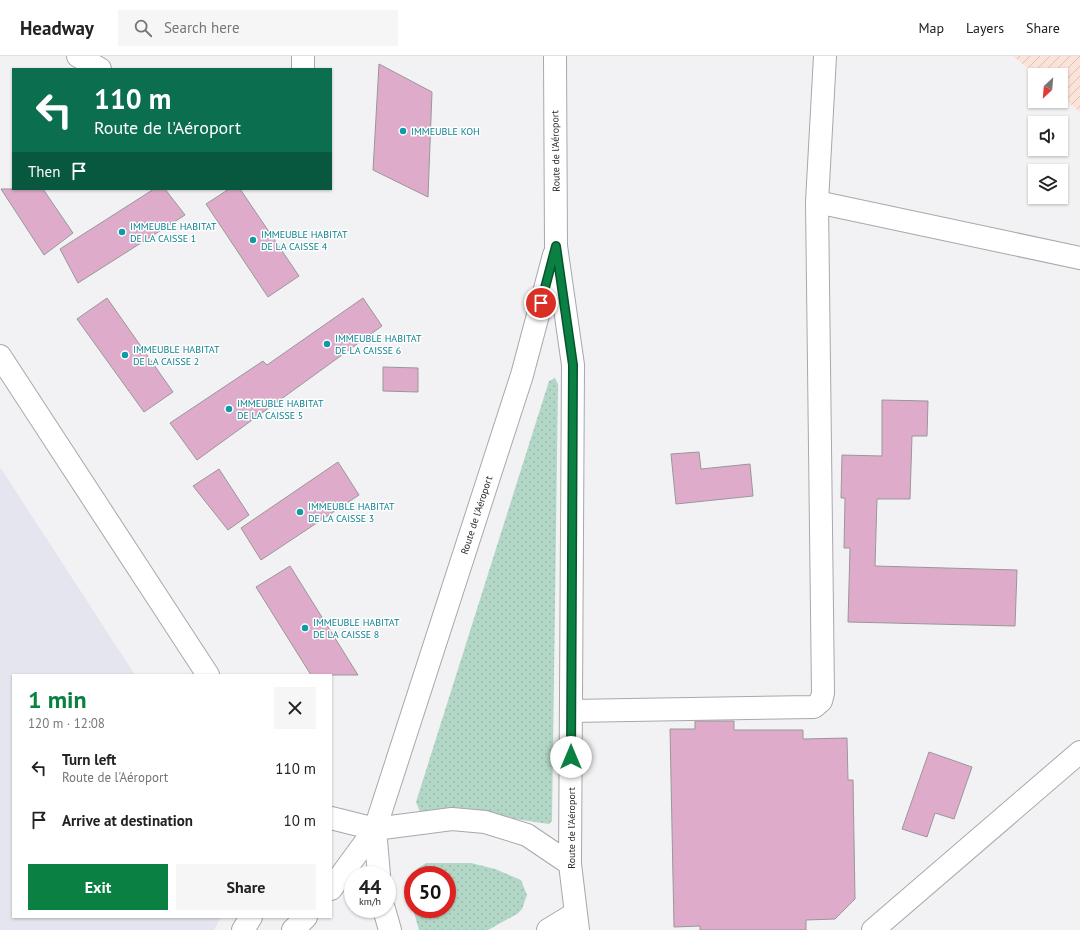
<!DOCTYPE html>
<meta charset="utf-8">
<style>
body{margin:0;font-family:"PT Sans",sans-serif;background:#f6f6f6;color:#222;height:100vh;display:flex;flex-direction:column;font-size:15px;white-space:nowrap}
*{box-sizing:border-box;margin:0}
p{font-size:13px;color:#767676}
.icon{flex:none;width:22px;height:22px;fill:none;stroke:currentColor;stroke-width:2;stroke-linecap:round;stroke-linejoin:round}
.map{position:relative;flex:1;overflow:hidden}
.drawer{position:absolute;left:12px;top:618px;width:320px;height:244px;display:flex;flex-direction:column;background:#fff;border-radius:0px;box-shadow:0 1px 3px #0004}
.drawer>*{flex:none}
.guide{position:absolute;left:12px;top:12px;width:320px;height:122px;border-radius:0px;box-shadow:0 1px 3px #0004;background:#0b6e4f;color:#fff;overflow:hidden}
.needle{width:26px;rotate:206deg}
.fabs{position:absolute;left:1028px;top:12px;display:grid;gap:8px}
.fabs a{display:grid;place-items:center;width:40px;height:40px;border-radius:0px;background:#fff;box-shadow:0 1px 3px #0004;font-size:20px}
.speed{position:absolute;left:344px;top:810px;display:flex;gap:8px;font-size:20px;font-weight:700;text-align:center}
.speed>*{display:grid;place-content:center;width:52px;height:52px;border-radius:50%;background:#fff;box-shadow:0 1px 3px #0004;line-height:1}
.speed small{font-size:10px;font-weight:400}
.speed .limit{border:6px solid #d22;background:#fff;color:#111}
.pin{position:absolute;display:grid;place-items:center;width:34px;height:34px;color:#fff;margin:-17px;border:2px solid #fff;border-radius:50%;box-shadow:0 1px 4px #0007}
.me{position:absolute;width:44px;margin:-22px;rotate:0deg;stroke-linejoin:round;filter:drop-shadow(0 0 3px #0008)}
.turn{display:flex;align-items:center;gap:14px;height:84px;padding:0 16px;font-size:18px}
.turn .icon{width:52px;height:52px;stroke-width:2.5}
.turn b{display:block;font-size:28px;line-height:34px}
.then{display:flex;align-items:center;height:38px;padding:0 16px;background:#0003;gap:8px;font-size:15px}
.round{display:grid;place-items:center;flex:none;width:42px;height:42px;border-radius:0px;background:#f6f6f6}
.summary{display:flex;align-items:center;justify-content:space-between;height:68px;padding:0 16px}
h1{font-size:24px;font-weight:800;line-height:30px;color:#0b8043}
.button{display:flex;gap:8px;margin-top:auto;padding:8px 16px}
.button a{flex:1;height:46px;border-radius:0px;background:#0b8043;color:#fff;font-size:16px;font-weight:800;line-height:46px;text-align:center}
.button a+a{background:#f6f6f6;color:#222}
ul{padding:0;list-style:none}
li{display:flex;align-items:center;gap:12px;height:52px;padding:0 16px}
li div{flex:1}
li b{display:block;font-size:15px}
li em{font-style:normal}
header{display:flex;align-items:center;gap:24px;box-sizing:border-box;height:56px;padding:0 20px;background:#fff;border-bottom:1px solid #e0e0e0}
header strong{font-size:19px}
nav{display:flex;gap:22px;margin-inline-start:auto;font-size:14px}
.search{width:280px;height:36px;background:#f6f6f6;display:flex;align-items:center;gap:10px;box-sizing:border-box;padding:0 14px;border-radius:0px;color:#767676;font-size:15px}
.map>svg:first-child{display:block}
.built{fill:#e5e5ef}
.industrial{fill:url(#industrial-furrows)}
.green{fill:url(#green-dots)}
.building{fill:#deacca;stroke:#999798}
.lines{fill:none;stroke-linecap:round;stroke-linejoin:round}
.street-casing{stroke:#a8a8aa;stroke-width:24}
.secondary-casing{stroke:#a8a8aa;stroke-width:24}
.street{stroke:#fff;stroke-width:22}
.secondary{stroke:#fff;stroke-width:22}
.route-casing{stroke:#07532c;stroke-width:10}
.route{stroke:#0b8043;stroke-width:7}
.culture-dot{fill:#0f9aa8;stroke:#fff;stroke-width:1.5}
.labels{text-anchor:middle;stroke-width:3;stroke-linejoin:round;paint-order:stroke}
.culture-label{font-size:10px;fill:#0d838f;stroke:#fff;text-anchor:start}
.street-label{font-size:10px;fill:#2a2a2b;stroke:#fff}
</style>
<header>
<strong>Headway</strong>
<div class="search"><svg class="icon" aria-label="search" viewBox="0 0 24 24"><circle cx="10" cy="10" r="6"/><path d="M15 15l6 6"/></svg>Search here</div>
<nav><a>Map</a><a>Layers</a><a>Share</a></nav>
</header>
<div class="map">
<svg width="1080" height="874" viewBox="0 0 1080 874">
<defs>
<pattern id="industrial-furrows" width="10" height="10" patternUnits="userSpaceOnUse"><rect width="10" height="10" fill="#fce3da"/><path d="M-1 1l2-2M0 10L10 0M9 11l2-2" fill="none" stroke="#d8c3bb"/></pattern>
<pattern id="green-dots" width="8" height="8" patternUnits="userSpaceOnUse"><rect width="8" height="8" fill="#b3d7c6"/><path d="M2 2h.1M6 6h.1" fill="none" stroke="#9ab9aa" stroke-width="1.8" stroke-linecap="round"/></pattern>
</defs>
<rect width="100%" height="100%" fill="#f2f2f5"/>
<!-- built -->
<path class="built" d="M 0,411 L 135,619 L 13,619 L 13,861 L 221,861 L 214,874 L 0,874 Z"/>
<!-- industrial -->
<path class="industrial" d="M 1013,0 L 1080,0 L 1080,56 L 1061,40 L 1061,19 L 1036,19 Z"/>
<!-- green -->
<path class="green" d="M 555,322 L 558,328 L 552,765 L 549,768 L 482,758 L 420,756 L 416,746 L 549,325 Z
M 426,807 L 471,807 L 495,813 L 521,824 L 527,839 L 522,853 L 517,858 L 488,874 L 419,874 L 413,853 L 447,853 L 447,819 L 414,819 L 418,812 Z"/>
<!-- building -->
<path class="building" d="M 379,8 L 432,36 L 428,141 L 373,114 Z
M 1,133 L 43,133 L 73,177 L 44,199 Z
M 154,133 L 165,133 L 185,159 L 78,227 L 60,193 Z
M 229,133 L 240,133 L 299,220 L 268,241 L 206,148 Z
M 107,242 L 173,336 L 144,356 L 77,263 Z
M 363,242 L 382,270 L 197,404 L 170,367 L 263,305 L 267,309 Z
M 383,311 L 418,312 L 418,336 L 383,335 Z
M 882,344 L 928,345 L 927,380 L 912,380 L 910,443 L 877,443 L 875,510 L 1017,514 L 1015,570 L 848,566 L 850,492 L 844,492 L 845,442 L 841,442 L 842,399 L 882,400 Z
M 699,396 L 701,413 L 750,408 L 753,440 L 676,448 L 671,398 Z
M 338,406 L 359,439 L 261,504 L 241,472 Z
M 219,413 L 249,459 L 228,474 L 193,430 Z
M 290,510 L 358,619 L 311,619 L 256,531 Z
M 695,665 L 734,665 L 734,674 L 803,674 L 803,683 L 847,682 L 848,724 L 853,724 L 855,843 L 835,863 L 806,864 L 806,874 L 700,874 L 700,870 L 674,871 L 670,673 L 695,673 Z
M 929,696 L 972,711 L 954,763 L 935,757 L 927,781 L 902,773 Z"/>
<g class="lines">
<defs>
<path id="street" d="M 78,0 L 100,13
M 303,13 L 303,0
M 817,146 L 1080,202
M 571,655 L 814,651 L 821,645 L 823,637 L 817,146 L 825,0
M 873,874 L 1080,696"/>
<path id="secondary" d="M 555,0 L 556,190 L 573,309 L 570,808 L 578,874
M 0,300 L 208,619
M 331,762 L 375,773 L 452,763 L 485,766 L 527,779 L 570,808
M 379,819 L 375,773 L 522,319 L 554,199
M 331,833 L 375,773
M 384,853 L 390,874
M 243,874 L 251,861
M 293,874 L 306,861
M 548,874 L 576,857"/>
</defs>
<!-- street casing -->
<use href="#street" class="street-casing"/>
<!-- secondary casing -->
<use href="#secondary" class="secondary-casing"/>
<!-- street -->
<use href="#street" class="street"/>
<!-- secondary -->
<use href="#secondary" class="secondary"/>
</g>
<g class="lines">
<defs>
<path id="route" d="M 541,247 L 556,190 L 573,309 L 571,701"/>
</defs>
<!-- route casing -->
<use href="#route" class="route-casing"/>
<!-- route -->
<use href="#route" class="route"/>
</g>
<!-- markers -->
<g class="culture-dot">
<circle cx="403" cy="75" r="4"/>
<circle cx="122" cy="176" r="4"/>
<circle cx="253" cy="184" r="4"/>
<circle cx="327" cy="288" r="4"/>
<circle cx="125" cy="299" r="4"/>
<circle cx="229" cy="353" r="4"/>
<circle cx="300" cy="456" r="4"/>
<circle cx="305" cy="572" r="4"/>
</g>
<g class="labels">
<!-- culture labels -->
<g class="culture-label">
<text x="411" y="79">IMMEUBLE KOH</text>
<text x="130" y="174">IMMEUBLE HABITAT<tspan x="130" dy="12">DE LA CAISSE 1</tspan></text>
<text x="261" y="182">IMMEUBLE HABITAT<tspan x="261" dy="12">DE LA CAISSE 4</tspan></text>
<text x="335" y="286">IMMEUBLE HABITAT<tspan x="335" dy="12">DE LA CAISSE 6</tspan></text>
<text x="133" y="297">IMMEUBLE HABITAT<tspan x="133" dy="12">DE LA CAISSE 2</tspan></text>
<text x="237" y="351">IMMEUBLE HABITAT<tspan x="237" dy="12">DE LA CAISSE 5</tspan></text>
<text x="308" y="454">IMMEUBLE HABITAT<tspan x="308" dy="12">DE LA CAISSE 3</tspan></text>
<text x="313" y="570">IMMEUBLE HABITAT<tspan x="313" dy="12">DE LA CAISSE 8</tspan></text>
</g>
<!-- street labels -->
<g class="street-label">
<text transform="translate(555 95) rotate(-91)" y="4">Route de l'Aéroport</text>
<text transform="translate(476 459) rotate(-72)" y="4">Route de l'Aéroport</text>
<text transform="translate(571 772) rotate(-90)" y="4">Route de l'Aéroport</text>
</g>
</g>
</svg>
<div class="fabs">
<a><svg class="needle" viewBox="-14 -14 28 28"><path d="M0-13l5 13h-10z" fill="#e53935"/><path d="M0 13l5-13h-10z" fill="#767676"/></svg></a>
<a><svg class="icon" aria-label="sound" viewBox="0 0 24 24"><path d="M4 9h4l5-4v14l-5-4H4zM17 9q2 3 0 6"/></svg></a>
<a><svg class="icon" aria-label="layers" viewBox="0 0 24 24"><path d="M12 4l9 5-9 5-9-5zM3 14l9 5 9-5"/></svg></a>
</div>
<div class="speed"><div>44<small>km/h</small></div><div class="limit">50</div></div>
<div class="pin" style="left:541px;top:247px;background:#d93025"><svg class="icon" aria-label="arrive" viewBox="0 0 24 24"><path d="M6 21V4h12l-3 4 3 4H6"/></svg></div>
<svg class="me" style="left:571px;top:701px" viewBox="-20 -20 40 40"><circle r="19" fill="#fff"/><path d="M0-13L10 11 0 6-10 11z" fill="#0b8043"/></svg>
<div class="guide">
<div class="turn"><svg class="icon" aria-label="left" viewBox="0 0 24 24"><path d="M17 20v-9H6M10 6l-5 5 5 5"/></svg><div><b>110 m</b>Route de l'Aéroport</div></div>
<div class="then">Then<svg class="icon" aria-label="arrive" viewBox="0 0 24 24"><path d="M6 21V4h12l-3 4 3 4H6"/></svg></div>
</div>
<section class="drawer">
<div class="summary"><div><h1>1 min</h1><p>120 m · 12:08</p></div><a class="round"><svg class="icon" aria-label="close" viewBox="0 0 24 24"><path d="M6 6l12 12M18 6L6 18"/></svg></a></div>
<ul>
<li><svg class="icon" aria-label="left" viewBox="0 0 24 24"><path d="M17 20v-9H6M10 6l-5 5 5 5"/></svg><div><b>Turn left</b><p>Route de l'Aéroport</p></div><em>110 m</em></li>
<li><svg class="icon" aria-label="arrive" viewBox="0 0 24 24"><path d="M6 21V4h12l-3 4 3 4H6"/></svg><div><b>Arrive at destination</b></div><em>10 m</em></li>
</ul>
<div class="button"><a>Exit</a><a>Share</a></div>
</section>
</div>
